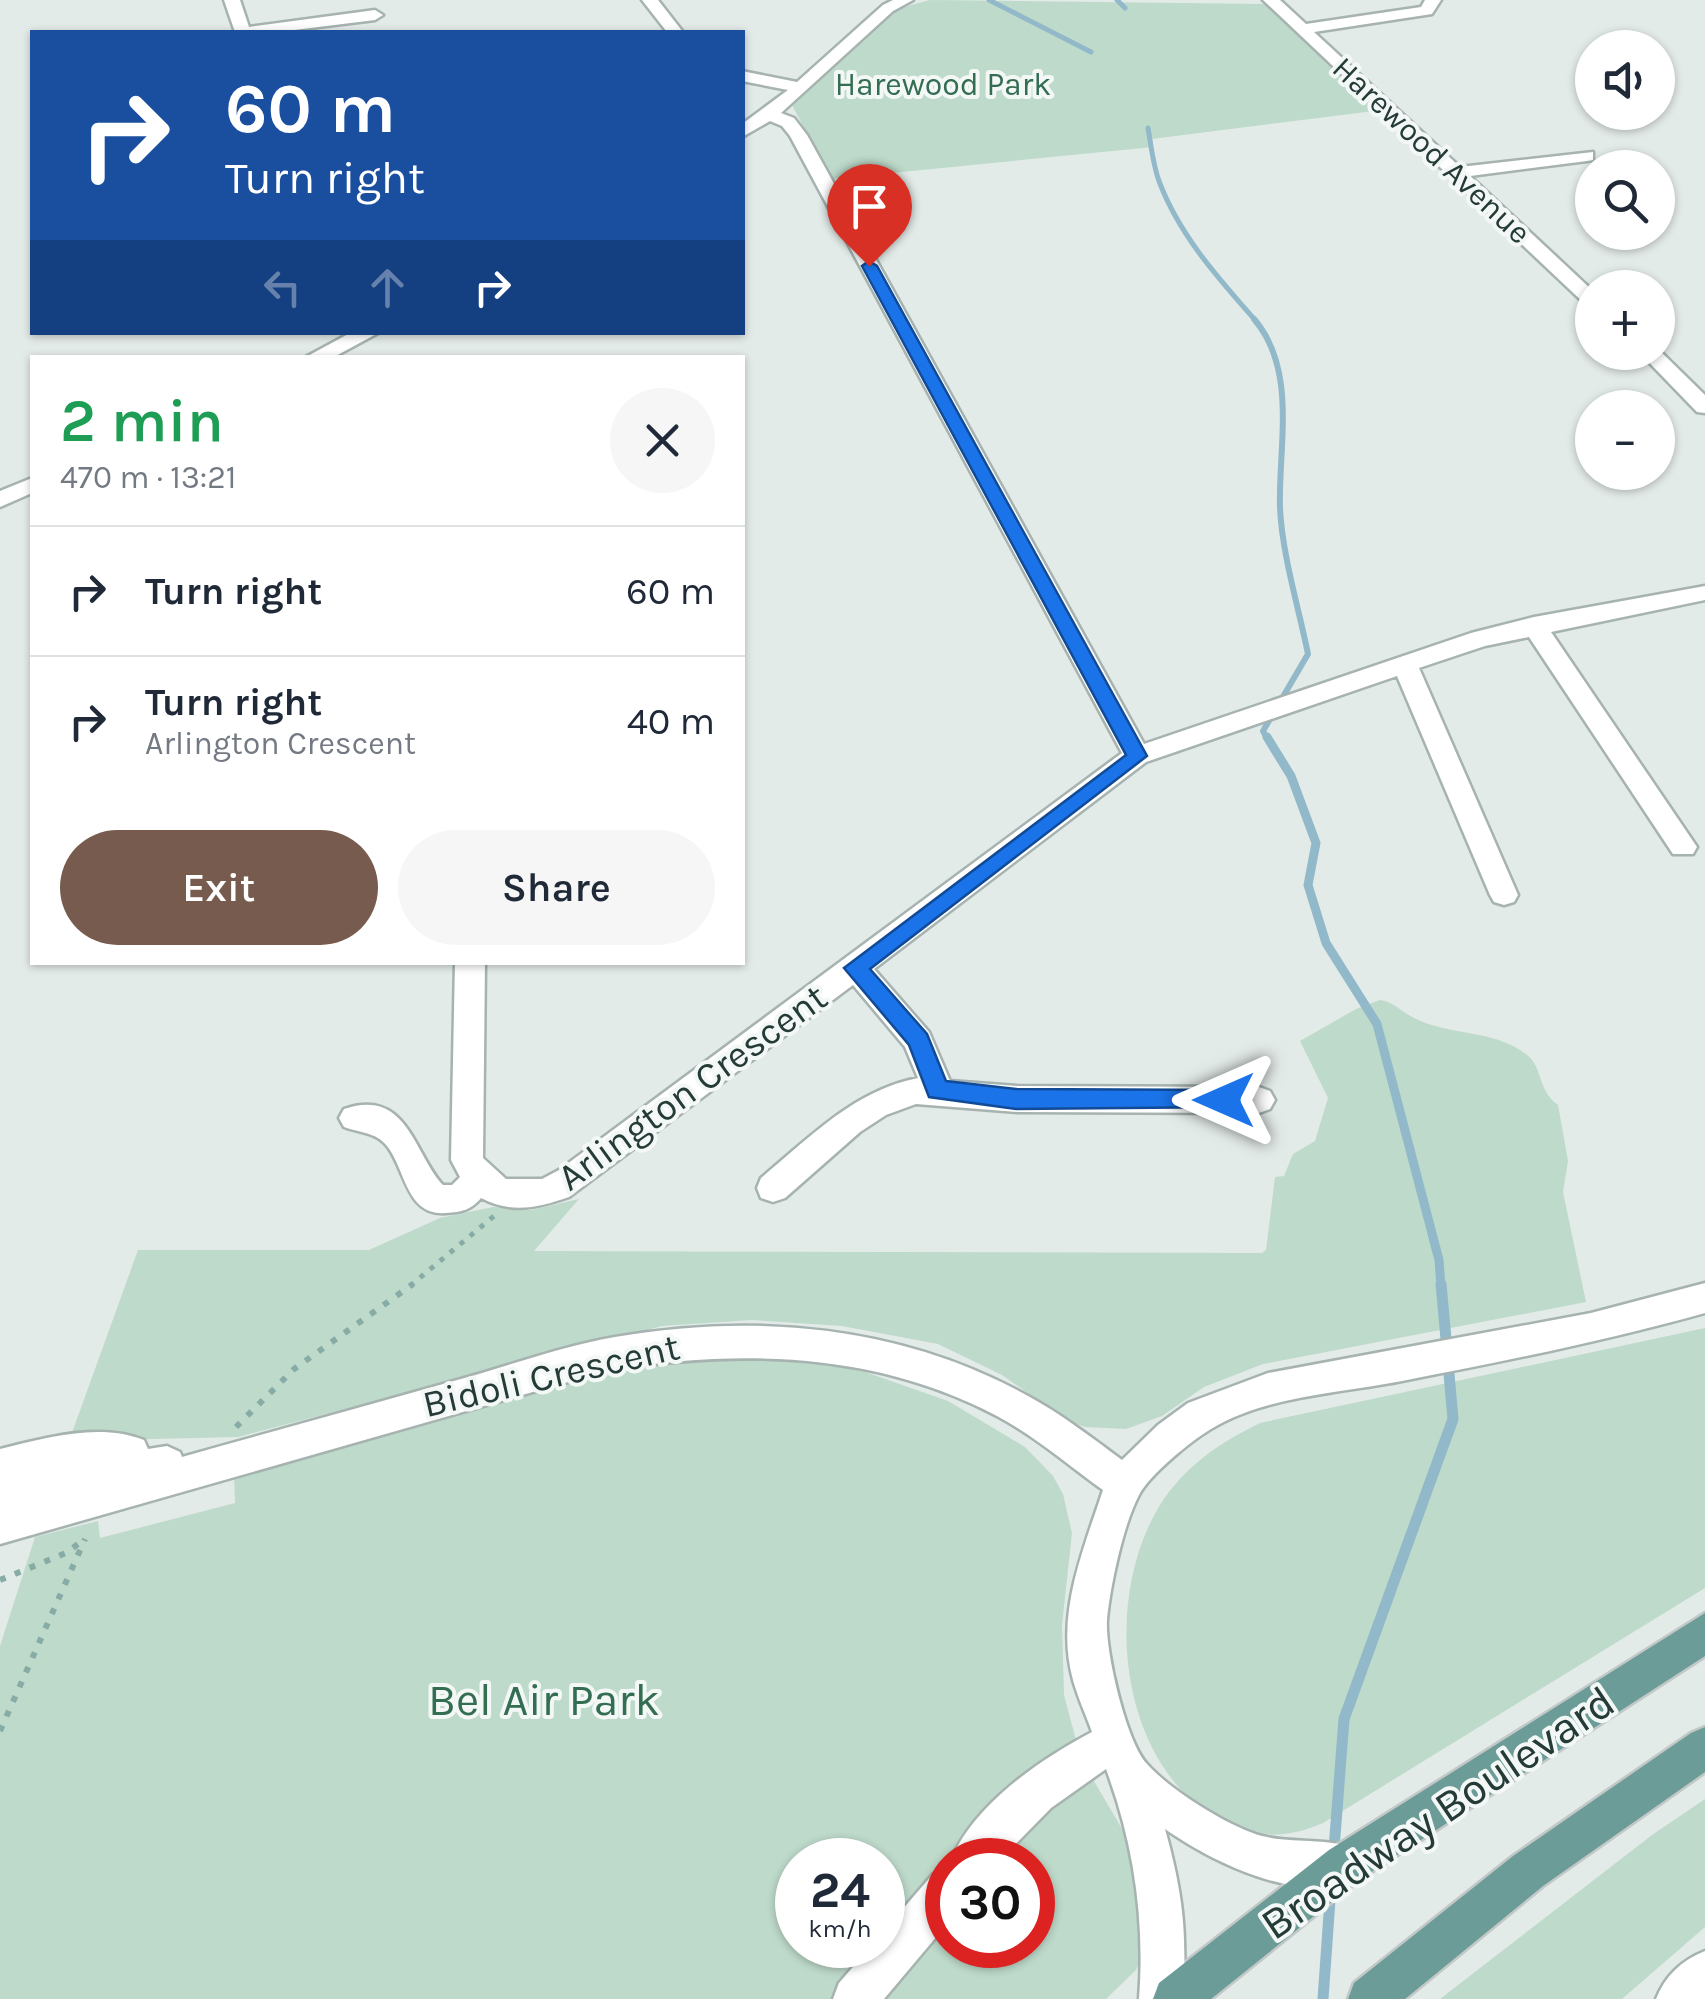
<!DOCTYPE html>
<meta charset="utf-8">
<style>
body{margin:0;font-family:Karla,sans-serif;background:#f6f6f7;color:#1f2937;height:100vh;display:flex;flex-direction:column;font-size:38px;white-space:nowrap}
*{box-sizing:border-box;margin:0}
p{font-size:32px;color:#747a83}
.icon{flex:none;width:55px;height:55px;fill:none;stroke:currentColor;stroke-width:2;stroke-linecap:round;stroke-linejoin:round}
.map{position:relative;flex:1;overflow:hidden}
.sheet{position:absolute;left:30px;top:355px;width:715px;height:610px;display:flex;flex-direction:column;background:#fff;border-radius:0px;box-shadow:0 2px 8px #0004}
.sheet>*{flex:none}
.hud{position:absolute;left:30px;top:30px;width:715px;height:305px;border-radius:0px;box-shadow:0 2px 8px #0004;background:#1a4fa0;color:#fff;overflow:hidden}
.controls{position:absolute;left:1575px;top:30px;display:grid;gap:20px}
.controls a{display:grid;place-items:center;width:100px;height:100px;border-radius:50%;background:#fff;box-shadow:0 2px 8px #0004;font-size:50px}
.speed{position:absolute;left:775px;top:1838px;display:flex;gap:20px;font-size:50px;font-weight:700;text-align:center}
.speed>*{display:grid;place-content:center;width:130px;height:130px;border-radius:50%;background:#fff;box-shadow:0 2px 8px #0004;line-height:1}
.speed small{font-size:25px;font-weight:400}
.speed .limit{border:15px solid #d22;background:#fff;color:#111}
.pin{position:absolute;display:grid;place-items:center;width:85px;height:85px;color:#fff;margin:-102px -42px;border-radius:50% 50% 50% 0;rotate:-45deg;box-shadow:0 0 10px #0007}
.pin .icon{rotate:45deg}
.me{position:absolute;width:110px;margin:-55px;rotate:270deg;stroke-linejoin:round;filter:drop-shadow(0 0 8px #0008)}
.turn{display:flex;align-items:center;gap:35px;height:210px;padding:0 30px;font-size:45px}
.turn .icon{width:130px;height:130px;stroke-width:2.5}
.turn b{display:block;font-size:70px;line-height:85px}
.lanes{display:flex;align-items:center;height:95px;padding:0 30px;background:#0003;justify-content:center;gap:50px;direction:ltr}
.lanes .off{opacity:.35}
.round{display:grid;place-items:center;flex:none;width:105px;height:105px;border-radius:52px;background:#f6f6f7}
.overview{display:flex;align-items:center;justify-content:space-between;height:170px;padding:0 30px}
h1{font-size:60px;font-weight:600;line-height:75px;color:#1e9e55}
.primary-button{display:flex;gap:20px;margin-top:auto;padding:20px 30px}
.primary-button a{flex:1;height:115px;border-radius:60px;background:#775b4e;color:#fff;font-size:40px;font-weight:600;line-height:115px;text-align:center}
.primary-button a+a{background:#f6f6f7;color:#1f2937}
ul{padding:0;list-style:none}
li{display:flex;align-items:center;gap:30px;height:130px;padding:0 30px;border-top:2px solid #e0e1e3}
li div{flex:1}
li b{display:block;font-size:38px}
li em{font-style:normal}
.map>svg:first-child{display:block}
.green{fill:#bedaca;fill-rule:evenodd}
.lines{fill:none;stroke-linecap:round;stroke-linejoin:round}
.stream-far3{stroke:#91b9ca;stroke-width:5}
.stream-far2{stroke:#91b9ca;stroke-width:6}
.stream-far1{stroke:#91b9ca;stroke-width:9}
.stream{stroke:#91b9ca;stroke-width:11}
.minor-casing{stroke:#a6b3b0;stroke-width:5}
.major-casing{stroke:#c2c8c7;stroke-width:5}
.path-far1{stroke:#87aba5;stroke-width:5;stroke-dasharray:5 8;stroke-linecap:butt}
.path{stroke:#87aba5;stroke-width:6;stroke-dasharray:6 10;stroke-linecap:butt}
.minor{fill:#fff;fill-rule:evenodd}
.major{fill:#6c9c97;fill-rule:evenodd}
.route{fill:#1a73e8;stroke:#114b97;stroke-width:2.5}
.labels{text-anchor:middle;stroke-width:8;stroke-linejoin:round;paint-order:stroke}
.far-park-label{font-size:32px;fill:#336d52;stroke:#f3f8f6}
.far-street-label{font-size:32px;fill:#253b38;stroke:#f3f8f6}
.street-label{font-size:38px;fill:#253b38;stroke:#f3f8f6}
.near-park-label{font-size:45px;fill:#336d52;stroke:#f3f8f6}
.near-street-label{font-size:45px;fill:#253b38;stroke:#f3f8f6}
</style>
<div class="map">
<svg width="1705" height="1999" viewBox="0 0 1705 1999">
<rect width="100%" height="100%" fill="#e3ebe9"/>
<!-- green -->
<path class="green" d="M 930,0 L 1264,4 L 1271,6 L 1382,110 L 1152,139 L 1153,147 L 831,179 L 792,105 L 893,10 Z
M 1380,1000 C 1394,1002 1402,1012 1414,1018 C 1449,1036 1493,1029 1526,1054 C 1543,1066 1537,1090 1558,1105 L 1568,1161 L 1563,1192 L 1586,1302 L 1263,1364 L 1204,1387 L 1162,1416 L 1126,1429 L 1085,1427 L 1066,1420 L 1002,1375 L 938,1344 L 842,1326 L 752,1320 L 662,1326 L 238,1437 L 69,1441 L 138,1250 L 369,1250 L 440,1218 L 493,1207 L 532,1210 L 579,1199 L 534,1251 L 1262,1253 L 1266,1250 L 1275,1177 L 1284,1176 L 1293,1154 L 1315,1141 L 1328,1098 L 1300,1041 L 1356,1009 Z
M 1705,1328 L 1705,1588 L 1323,1823 C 1282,1841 1244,1839 1207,1813 C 1117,1749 1104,1596 1160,1505 C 1185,1466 1219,1443 1260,1423 Z
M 783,1356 L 851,1367 L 948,1401 L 1025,1447 L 1053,1476 L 1063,1494 L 1072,1533 L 1062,1625 L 1064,1695 L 1081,1759 L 1138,1856 L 1145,1950 L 1136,1970 L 1106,1999 L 0,1999 L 0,1646 L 35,1537 L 98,1521 L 100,1538 L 235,1503 L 234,1472 L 645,1363 L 679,1357 ZM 798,1860 L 882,1860 L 882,1945 L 798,1945 ZM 948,1860 L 1032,1860 L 1032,1945 L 948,1945 Z
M 1705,1799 L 1705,1927 L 1622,1999 L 1440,1999 L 1652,1835 Z"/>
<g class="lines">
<!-- stream-far3 -->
<path class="stream-far3" d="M 989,0 L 1091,52
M 1117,0 L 1125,8
M 1148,128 C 1151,145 1153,165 1159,181 C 1179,235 1219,279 1256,321"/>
<!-- stream-far2 -->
<path class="stream-far2" d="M 1254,319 C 1298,370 1278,448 1280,508 C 1282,554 1299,609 1308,654 L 1263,731 L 1268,740"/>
<!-- stream-far1 -->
<path class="stream-far1" d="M 1267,737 L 1291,776 L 1316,843 L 1308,885 L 1326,943 L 1377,1024 L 1439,1260 L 1441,1286"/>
<!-- stream -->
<path class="stream" d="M 1441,1284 L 1446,1339
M 1334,1849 L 1344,1719 L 1453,1419 L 1449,1374
M 1323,1999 L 1330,1900"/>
<defs>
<path id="minor" d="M 224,0 L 240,0 L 249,27 L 375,10 L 383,15 L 375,20 L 278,32 L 235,32 Z
M 642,0 L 658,0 L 683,32 L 667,32 Z
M 893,0 L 913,0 L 893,11 L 781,113 L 794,118 L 807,135 L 1144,744 L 1471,633 L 1534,617 L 1705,586 L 1705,600 L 1551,632 L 1697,847 L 1693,854 L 1673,854 L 1529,637 L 1485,646 L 1419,668 L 1518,895 L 1514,902 L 1504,905 L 1494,902 L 1490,895 L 1397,676 L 1146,762 L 874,969 L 929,1032 L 950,1081 L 1017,1086 L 1259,1087 L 1270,1091 L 1275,1100 L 1270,1109 L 1259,1113 L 1017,1112 L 916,1104 L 886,1115 L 860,1132 L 785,1198 L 773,1202 L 761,1198 L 757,1188 L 761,1178 C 809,1138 855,1090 918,1078 L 905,1047 L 853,985 L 569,1197 C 537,1208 512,1214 481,1198 C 471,1210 462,1212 446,1213 C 406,1216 406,1170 387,1146 C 376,1132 360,1133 344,1127 L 339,1118 L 344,1109 C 407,1087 414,1154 443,1185 L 452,1185 L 460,1177 L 451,1160 L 455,962 L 485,962 L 483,1158 L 506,1179 L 542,1179 L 559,1170 L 1122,753 L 790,136 L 782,126 L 770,121 L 742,137 L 742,124 L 788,90 L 742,81 L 742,71 L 797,82 L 883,5 Z
M 1263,0 L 1280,0 L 1306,24 L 1421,7 L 1425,0 L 1441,0 L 1432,14 L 1314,32 L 1460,167 L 1593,152 L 1593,160 L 1587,161 L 1470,176 L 1592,290 L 1592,306 L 1585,304 Z
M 352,332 L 380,332 L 332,358 L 304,358 Z
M 1658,349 L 1705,395 L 1705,413 L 1697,412 L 1639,352 L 1658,352 Z
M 32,478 L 32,493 L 0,507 L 0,491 Z
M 1705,1283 L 1705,1313 C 1605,1341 1504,1361 1402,1381 C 1341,1393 1264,1396 1211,1429 C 1191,1441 1149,1475 1139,1495 C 1123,1525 1110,1587 1107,1620 C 1105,1651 1126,1741 1147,1764 C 1170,1790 1229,1827 1262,1836 C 1294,1844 1329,1837 1359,1850 L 1365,1865 L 1359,1880 C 1299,1905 1214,1863 1165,1829 C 1183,1894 1187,1932 1183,1999 L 1139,1999 C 1145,1920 1134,1844 1106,1769 L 1051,1808 L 1000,1860 L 951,1860 C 974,1804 1041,1759 1092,1732 C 1086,1715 1078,1698 1073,1680 C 1055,1615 1083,1551 1103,1490 C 1068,1465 1035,1436 997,1416 C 875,1352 743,1349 610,1370 L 0,1544 L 0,1449 C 44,1438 100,1422 144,1440 L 148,1449 L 167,1446 L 180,1452 L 182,1457 C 275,1431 368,1405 461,1379 C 511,1365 563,1346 615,1337 C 755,1313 901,1325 1028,1396 C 1061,1414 1091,1437 1122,1460 L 1158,1425 L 1188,1403 L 1268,1373 L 1591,1313 Z
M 948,1868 L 948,1923 L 884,1999 L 833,1999 L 839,1983 L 872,1945 L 882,1945 L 882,1933 L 933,1874 Z
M 1705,1951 L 1705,1999 L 1656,1999 C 1665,1976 1682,1960 1705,1951 Z"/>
<path id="major" d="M 1705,1613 L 1705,1656 L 1359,1880 L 1211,1999 L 1153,1999 L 1159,1983 L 1329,1850 Z
M 1705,1727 L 1705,1772 L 1543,1886 L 1405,1999 L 1348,1999 L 1354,1983 L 1513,1856 L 1691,1733 Z"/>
</defs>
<!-- minor casing -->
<use href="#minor" class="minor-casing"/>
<!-- major casing -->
<use href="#major" class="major-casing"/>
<!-- path-far1 -->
<path class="path-far1" d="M 410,1286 L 494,1216"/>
<!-- path -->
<path class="path" d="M 236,1427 L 294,1369 L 413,1284
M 0,1580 L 66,1553 L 82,1541
M 0,1731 L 85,1539"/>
<!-- minor -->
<use href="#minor" class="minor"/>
<!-- major -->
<use href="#major" class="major"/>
</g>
<!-- route -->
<path class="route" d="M 869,261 L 877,266 L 1147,756 L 870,969 L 927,1034 L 946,1081 L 1016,1089 L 1224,1090 L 1233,1093 L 1236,1100 L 1233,1107 L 1016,1109 L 929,1097 L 909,1045 L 844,968 L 1126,755 L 862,266 Z"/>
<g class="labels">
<!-- far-park labels -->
<g class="far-park-label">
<text x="943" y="95">Harewood Park</text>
</g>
<!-- far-street labels -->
<g class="far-street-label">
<text transform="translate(1432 150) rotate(43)" y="11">Harewood Avenue</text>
</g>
<!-- street labels -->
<g class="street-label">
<text transform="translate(692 1087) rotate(-36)" y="13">Arlington Crescent</text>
<text transform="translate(551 1375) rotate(-13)" y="13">Bidoli Crescent</text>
</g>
<!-- near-park labels -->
<g class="near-park-label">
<text x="544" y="1715">Bel Air Park</text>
</g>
<!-- near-street labels -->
<g class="near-street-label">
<text transform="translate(1437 1812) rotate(-34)" y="16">Broadway Boulevard</text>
</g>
</g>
</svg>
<div class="controls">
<a><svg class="icon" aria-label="sound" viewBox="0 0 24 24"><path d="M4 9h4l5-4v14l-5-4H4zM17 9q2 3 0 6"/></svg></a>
<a><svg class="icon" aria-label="search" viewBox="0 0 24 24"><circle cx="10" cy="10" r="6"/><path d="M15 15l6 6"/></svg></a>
<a>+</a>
<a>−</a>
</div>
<div class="speed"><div>24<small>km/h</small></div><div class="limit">30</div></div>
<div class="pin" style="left:869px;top:266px;background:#d93025"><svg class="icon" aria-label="arrive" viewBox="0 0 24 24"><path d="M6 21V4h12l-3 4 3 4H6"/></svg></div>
<svg class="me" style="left:1224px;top:1100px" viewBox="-20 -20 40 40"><path d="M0-17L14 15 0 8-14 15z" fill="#1a73e8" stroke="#fff" stroke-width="4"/></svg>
<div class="hud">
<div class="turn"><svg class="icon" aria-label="right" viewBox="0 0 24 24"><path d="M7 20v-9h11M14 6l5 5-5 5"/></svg><div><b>60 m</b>Turn right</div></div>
<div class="lanes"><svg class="icon off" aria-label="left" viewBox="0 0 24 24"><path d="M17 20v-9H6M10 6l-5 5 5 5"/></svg><svg class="icon off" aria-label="ahead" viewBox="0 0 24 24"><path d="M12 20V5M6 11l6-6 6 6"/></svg><svg class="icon" aria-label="right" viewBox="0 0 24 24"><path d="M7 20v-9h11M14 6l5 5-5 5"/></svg></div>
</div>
<section class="sheet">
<div class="overview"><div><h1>2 min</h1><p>470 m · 13:21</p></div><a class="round"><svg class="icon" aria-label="close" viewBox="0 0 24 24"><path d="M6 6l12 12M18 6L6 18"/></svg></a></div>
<ul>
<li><svg class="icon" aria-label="right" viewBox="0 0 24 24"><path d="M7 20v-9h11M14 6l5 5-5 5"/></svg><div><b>Turn right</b></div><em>60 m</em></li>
<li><svg class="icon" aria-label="right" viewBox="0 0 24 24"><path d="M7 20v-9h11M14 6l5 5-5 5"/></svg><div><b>Turn right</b><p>Arlington Crescent</p></div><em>40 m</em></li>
</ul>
<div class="primary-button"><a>Exit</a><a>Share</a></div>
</section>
</div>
